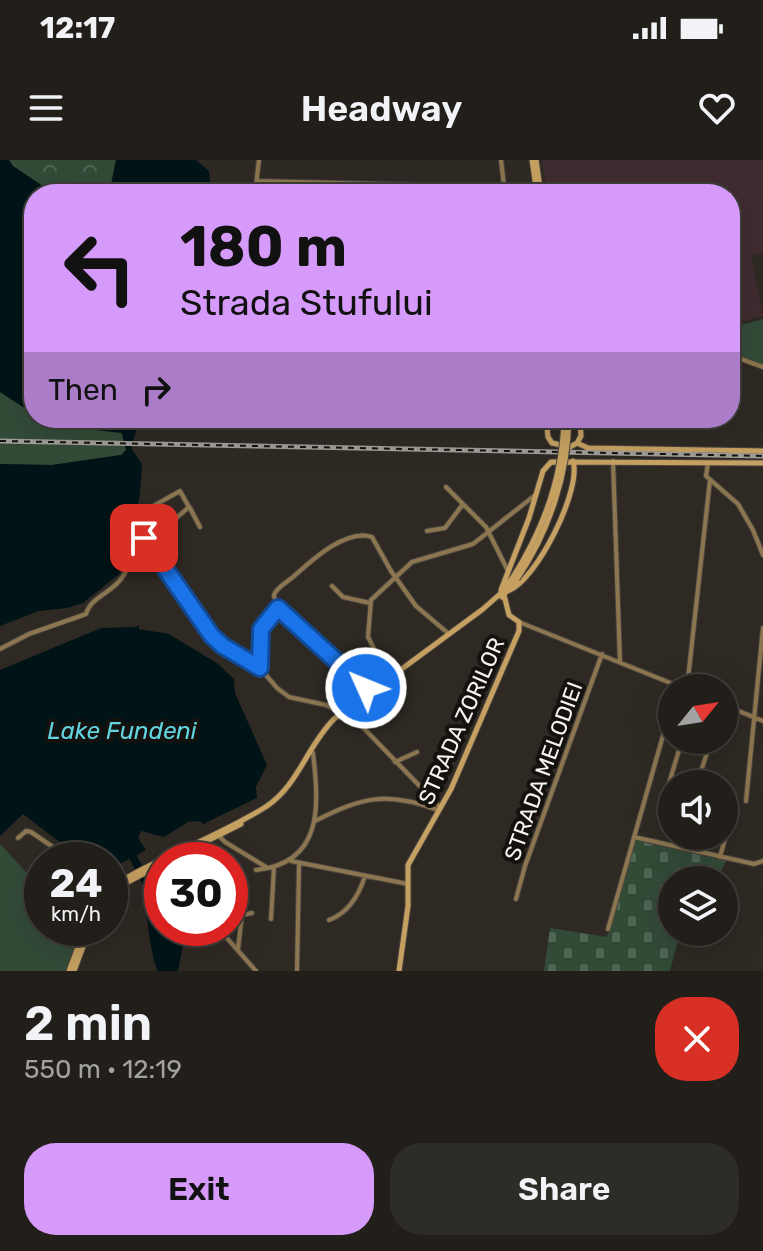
<!DOCTYPE html>
<meta charset="utf-8">
<style>
body{margin:0;font-family:Rubik,sans-serif;background:#2e2c27;color:#f1f3f6;height:100vh;display:flex;flex-direction:column;font-size:30px;white-space:nowrap}
*{box-sizing:border-box;margin:0}
p{font-size:26px;color:#a2a2a2}
.icon{flex:none;width:44px;height:44px;fill:none;stroke:currentColor;stroke-width:2;stroke-linecap:round;stroke-linejoin:round}
.map{position:relative;height:811px;overflow:hidden}
.sheet{display:flex;flex-direction:column;background:#221f1a;flex:1}
.sheet>*{flex:none}
.banner{position:absolute;left:24px;top:24px;width:716px;height:244px;border-radius:32px;box-shadow:0 8px 32px #0002,0 0 0 2px #3f3d39;background:#d69bfa;color:#111;overflow:hidden}
.needle{width:52px;rotate:60deg}
.buttons{position:absolute;left:658px;top:514px;display:grid;gap:16px}
.buttons a{display:grid;place-items:center;width:80px;height:80px;border-radius:50%;background:#221f1a;box-shadow:0 8px 32px #0002,0 0 0 2px #3f3d39;font-size:40px}
.speed{position:absolute;left:24px;top:682px;display:flex;gap:16px;font-size:40px;font-weight:700;text-align:center}
.speed>*{display:grid;place-content:center;width:104px;height:104px;border-radius:50%;background:#221f1a;box-shadow:0 8px 32px #0002,0 0 0 2px #3f3d39;line-height:1}
.speed small{font-size:20px;font-weight:400}
.speed .limit{border:12px solid #d22;background:#fff;color:#111}
.pin{position:absolute;display:grid;place-items:center;width:68px;height:68px;color:#fff;margin:-34px;border-radius:16px;box-shadow:0 4px 12px #0006}
.me{position:absolute;width:88px;margin:-44px;rotate:314deg;stroke-linejoin:round;filter:drop-shadow(0 0 6px #0008)}
.turn{display:flex;align-items:center;gap:28px;height:168px;padding:0 24px;font-size:36px}
.turn .icon{width:104px;height:104px;stroke-width:2.5}
.turn b{display:block;font-size:56px;line-height:68px}
.then{display:flex;align-items:center;height:76px;padding:0 24px;background:#0003;gap:16px;font-size:30px}
.round{display:grid;place-items:center;flex:none;width:84px;height:84px;border-radius:32px;background:#2e2c27}
.head{display:flex;align-items:center;justify-content:space-between;height:136px;padding:0 24px}
h1{font-size:48px;font-weight:600;line-height:60px}
.button{display:flex;gap:16px;margin-top:auto;padding:16px 24px}
.button a{flex:1;height:92px;border-radius:32px;background:#d69bfa;color:#111;font-size:32px;font-weight:600;line-height:92px;text-align:center}
.button a+a{background:#2e2c27;color:#f1f3f6}
.status{display:flex;justify-content:space-between;align-items:center;height:56px;padding:0 40px;background:#221f1a;direction:ltr}
.status svg{height:22px;fill:currentColor}
header{display:flex;justify-content:space-between;align-items:center;height:104px;padding:0 24px;background:#221f1a;font-size:36px;font-weight:600}
.map>svg:first-child{display:block}
.medical{fill:#3f2b30}
.grass{fill:#324b37}
.cemetery{fill:url(#cemetery-stones)}
.park{fill:url(#park-crowns)}
.water{fill:#001417}
.lines{fill:none;stroke-linecap:round;stroke-linejoin:round}
.river{stroke:#001417;stroke-width:8}
.street-casing{stroke:#4a4540;stroke-width:6}
.secondary-casing{stroke:#4a4540;stroke-width:7}
.street{stroke:#8c764f;stroke-width:4}
.secondary{stroke:#c5a061;stroke-width:5}
.rail-casing{stroke:#9f9b96;stroke-width:5}
.rail{stroke:#14120f;stroke-width:2;stroke-dasharray:6;stroke-linecap:butt}
.secondary-bridge-casing{stroke:#4a4540;stroke-width:7;stroke-linecap:butt}
.secondary-bridge{stroke:#c5a061;stroke-width:5}
.route-casing{stroke:#114b97;stroke-width:20}
.route{stroke:#1a73e8;stroke-width:14}
.labels{text-anchor:middle;stroke-width:8;stroke-linejoin:round;paint-order:stroke}
.street-label{font-size:22px;fill:#f7f4f0;stroke:#14120f}
.water-label{font-size:24px;font-style:italic;fill:#61d4e0;stroke:#14120f}
</style>
<div class="status"><b>12:17</b><svg viewBox="0 0 49 12"><path d="M0 12V9h3v3zM5 12V6h3v6zM10 12V3h3v9zM15 12V0h3v12zM26 1h20v11H26zM47 4h2v5h-2z"/></svg></div>
<header><svg class="icon" aria-label="menu" viewBox="0 0 24 24"><path d="M4 6h16M4 12h16M4 18h16"/></svg>Headway<svg class="icon" aria-label="heart" viewBox="0 0 24 24"><path d="M12 20l-8-8c-3-5 5-10 8-4 3-6 11-1 8 4z"/></svg></header>
<div class="map">
<svg width="763" height="811" viewBox="0 0 763 811">
<defs>
<pattern id="cemetery-stones" width="16" height="16" patternUnits="userSpaceOnUse" patternTransform="scale(2)"><rect width="16" height="16" fill="#324b37"/><path d="M2 7V4a2 2 0 0 1 4 0v3zM10 15v-3a2 2 0 0 1 4 0v3z" fill="#506654"/></pattern>
<pattern id="park-crowns" width="20" height="18" patternUnits="userSpaceOnUse" patternTransform="scale(2)"><rect width="20" height="18" fill="#324b37"/><path d="M2 6a3 3 0 1 1 6 0M12 15a3 3 0 1 1 6 0" fill="none" stroke="#506654"/></pattern>
</defs>
<rect width="100%" height="100%" fill="#2e2923"/>
<!-- medical -->
<path class="medical" d="M 542,0 L 763,0 L 763,93 L 751,96 L 763,156 L 730,164 L 730,34 L 547,34 Z"/>
<!-- grass -->
<path class="grass" d="M 763,159 L 763,204 L 730,194 L 730,168 Z
M 0,232 L 34,254 L 34,258 L 68,267 L 121,272 L 126,290 L 121,295 L 52,305 L 0,304 Z
M 0,684 L 42,729 L 42,768 L 79,768 L 82,771 L 66,811 L 0,811 Z"/>
<!-- cemetery -->
<path class="cemetery" d="M 635,680 L 726,701 L 716,720 L 672,720 L 672,772 L 680,772 L 670,811 L 544,811 L 550,768 L 607,777 Z"/>
<!-- park -->
<path class="park" d="M 9,0 L 116,0 L 109,34 L 43,34 L 44,27 L 13,6 Z"/>
<!-- water -->
<path class="water" d="M 0,0 L 9,0 L 13,6 L 44,27 L 43,34 L 34,34 L 34,254 L 0,232 Z
M 116,0 L 196,0 L 209,11 L 211,30 L 215,34 L 109,34 Z
M 41,258 L 140,258 L 131,288 L 142,304 L 140,334 L 134,363 L 128,371 L 129,394 L 119,414 L 83,443 L 67,448 L 39,451 L 0,466 L 0,304 L 52,305 L 121,295 L 126,290 L 122,273 L 68,267 Z
M 139,465 L 139,469 L 169,474 L 218,504 L 234,519 L 235,533 L 267,605 L 256,627 L 257,638 L 203,664 L 200,661 L 188,662 L 164,677 L 141,671 L 138,678 L 146,690 L 110,709 L 110,700 L 83,700 L 23,654 L 0,676 L 0,510 L 101,468 L 136,467 Z
M 153,721 L 157,731 L 162,731 L 162,768 L 174,768 L 183,786 L 178,811 L 158,811 C 152,799 148,769 147,755 C 146,743 149,736 144,724 Z"/>
<g class="lines">
<!-- river -->
<path class="river" d="M 128,687 L 151,732"/>
<defs>
<path id="street" d="M 501,0 L 505,34
M 257,21 L 504,27
M 255,34 L 259,0
M 730,195 L 763,207
M 613,301 L 620,502
M 708,303 L 706,316 L 738,344 L 753,370 L 763,395
M 446,327 L 486,367 L 508,411
M 190,348 L 200,367
M 427,371 L 445,368 L 463,344
M 138,372 L 216,481 L 260,508 L 277,528 L 289,537 L 326,545 L 341,553
M 332,426 L 343,437 L 370,443
M 519,462 L 683,528
M 0,489 L 29,474 L 86,454 C 91,437 111,433 121,419 C 137,399 132,374 141,353 L 180,331 L 189,347 L 174,360
M 260,507 L 261,469 L 278,448
M 389,518 L 368,477 L 371,440 L 412,402 L 473,384 L 534,336
M 687,528 L 710,320
M 369,532 L 278,448 C 277,445 274,438 274,435 C 276,428 288,421 293,417 C 311,401 346,368 372,377 L 391,411 L 416,446 L 449,474
M 724,545 L 763,561
M 348,552 L 441,648
M 395,602 L 417,592
M 697,624 L 711,580
M 664,640 L 682,580
M 746,641 L 763,468
M 315,661 C 363,637 386,631 438,650
M 217,674 L 225,682 L 266,707
M 634,677 L 754,704 L 763,701
M 18,678 L 26,671 L 31,672 L 72,700
M 720,697 L 733,649
M 291,701 L 408,724
M 150,710 L 162,723
M 256,710 C 324,703 319,645 313,593
M 516,739 L 525,706 L 602,494
M 271,759 L 274,707
M 329,760 C 348,753 359,735 365,716
M 218,768 L 256,811
M 608,769 L 672,544
M 238,789 L 242,755 L 252,753
M 297,811 L 299,704"/>
<path id="secondary" d="M 532,0 L 537,34
M 536,0 L 541,34
M 546,258 L 548,277 L 552,283 L 570,287 L 577,283
M 577,283 L 588,288 L 763,291
M 577,283 L 581,276 L 580,258
M 501,430 L 529,358 L 543,311 L 551,302 L 763,303
M 508,431 C 536,421 582,330 573,301
M 502,437 L 517,419
M 169,700 L 241,664
M 110,731 C 123,718 141,710 157,702 C 193,684 233,668 267,646 C 299,624 307,586 334,559 L 483,449 L 500,434 L 513,417
M 110,737 L 124,724 L 162,704
M 69,811 L 85,768
M 74,811 L 90,768
M 399,811 L 408,746 L 408,705 L 451,629 L 519,471 L 519,462 L 509,455 L 504,435"/>
</defs>
<!-- street casing -->
<use href="#street" class="street-casing"/>
<!-- secondary casing -->
<use href="#secondary" class="secondary-casing"/>
<!-- street -->
<use href="#street" class="street"/>
<!-- secondary -->
<use href="#secondary" class="secondary"/>
<defs>
<path id="rail" d="M 0,281 L 763,296"/>
</defs>
<!-- rail casing -->
<use href="#rail" class="rail-casing"/>
<!-- rail -->
<use href="#rail" class="rail"/>
<defs>
<path id="secondary-bridge" d="M 513,417 C 543,370 563,315 564,258
M 517,419 C 549,372 568,315 569,258"/>
</defs>
<!-- secondary-bridge casing -->
<use href="#secondary-bridge" class="secondary-bridge-casing"/>
<!-- secondary-bridge -->
<use href="#secondary-bridge" class="secondary-bridge"/>
</g>
<g class="lines">
<defs>
<path id="route" d="M 144,378 L 212,476 L 223,486 L 260,508 L 261,469 L 278,448 L 366,528"/>
</defs>
<!-- route casing -->
<use href="#route" class="route-casing"/>
<!-- route -->
<use href="#route" class="route"/>
</g>
<g class="labels">
<!-- street labels -->
<g class="street-label">
<text transform="translate(461 561) rotate(-66)" y="8">STRADA ZORILOR</text>
<text transform="translate(543 611) rotate(-70)" y="8">STRADA MELODIEI</text>
</g>
<!-- water labels -->
<g class="water-label">
<text x="122" y="579">Lake Fundeni</text>
</g>
</g>
</svg>
<div class="buttons">
<a><svg class="needle" viewBox="-14 -14 28 28"><path d="M0-13l5 13h-10z" fill="#e53935"/><path d="M0 13l5-13h-10z" fill="#a2a2a2"/></svg></a>
<a><svg class="icon" aria-label="sound" viewBox="0 0 24 24"><path d="M4 9h4l5-4v14l-5-4H4zM17 9q2 3 0 6"/></svg></a>
<a><svg class="icon" aria-label="layers" viewBox="0 0 24 24"><path d="M12 4l9 5-9 5-9-5zM3 14l9 5 9-5"/></svg></a>
</div>
<div class="speed"><div>24<small>km/h</small></div><div class="limit">30</div></div>
<div class="pin" style="left:144px;top:378px;background:#d93025"><svg class="icon" aria-label="arrive" viewBox="0 0 24 24"><path d="M6 21V4h12l-3 4 3 4H6"/></svg></div>
<svg class="me" style="left:366px;top:528px" viewBox="-20 -20 40 40"><circle r="17" fill="#1a73e8" stroke="#fff" stroke-width="3"/><path d="M0-11L8 9 0 5-8 9z" fill="#fff"/></svg>
<div class="banner">
<div class="turn"><svg class="icon" aria-label="left" viewBox="0 0 24 24"><path d="M17 20v-9H6M10 6l-5 5 5 5"/></svg><div><b>180 m</b>Strada Stufului</div></div>
<div class="then">Then<svg class="icon" aria-label="right" viewBox="0 0 24 24"><path d="M7 20v-9h11M14 6l5 5-5 5"/></svg></div>
</div>
</div>
<section class="sheet">
<div class="head"><div><h1>2 min</h1><p>550 m · 12:19</p></div><a class="round" style="background:#d93025;color:#fff"><svg class="icon" aria-label="close" viewBox="0 0 24 24"><path d="M6 6l12 12M18 6L6 18"/></svg></a></div>
<div class="button"><a>Exit</a><a>Share</a></div>
</section>
